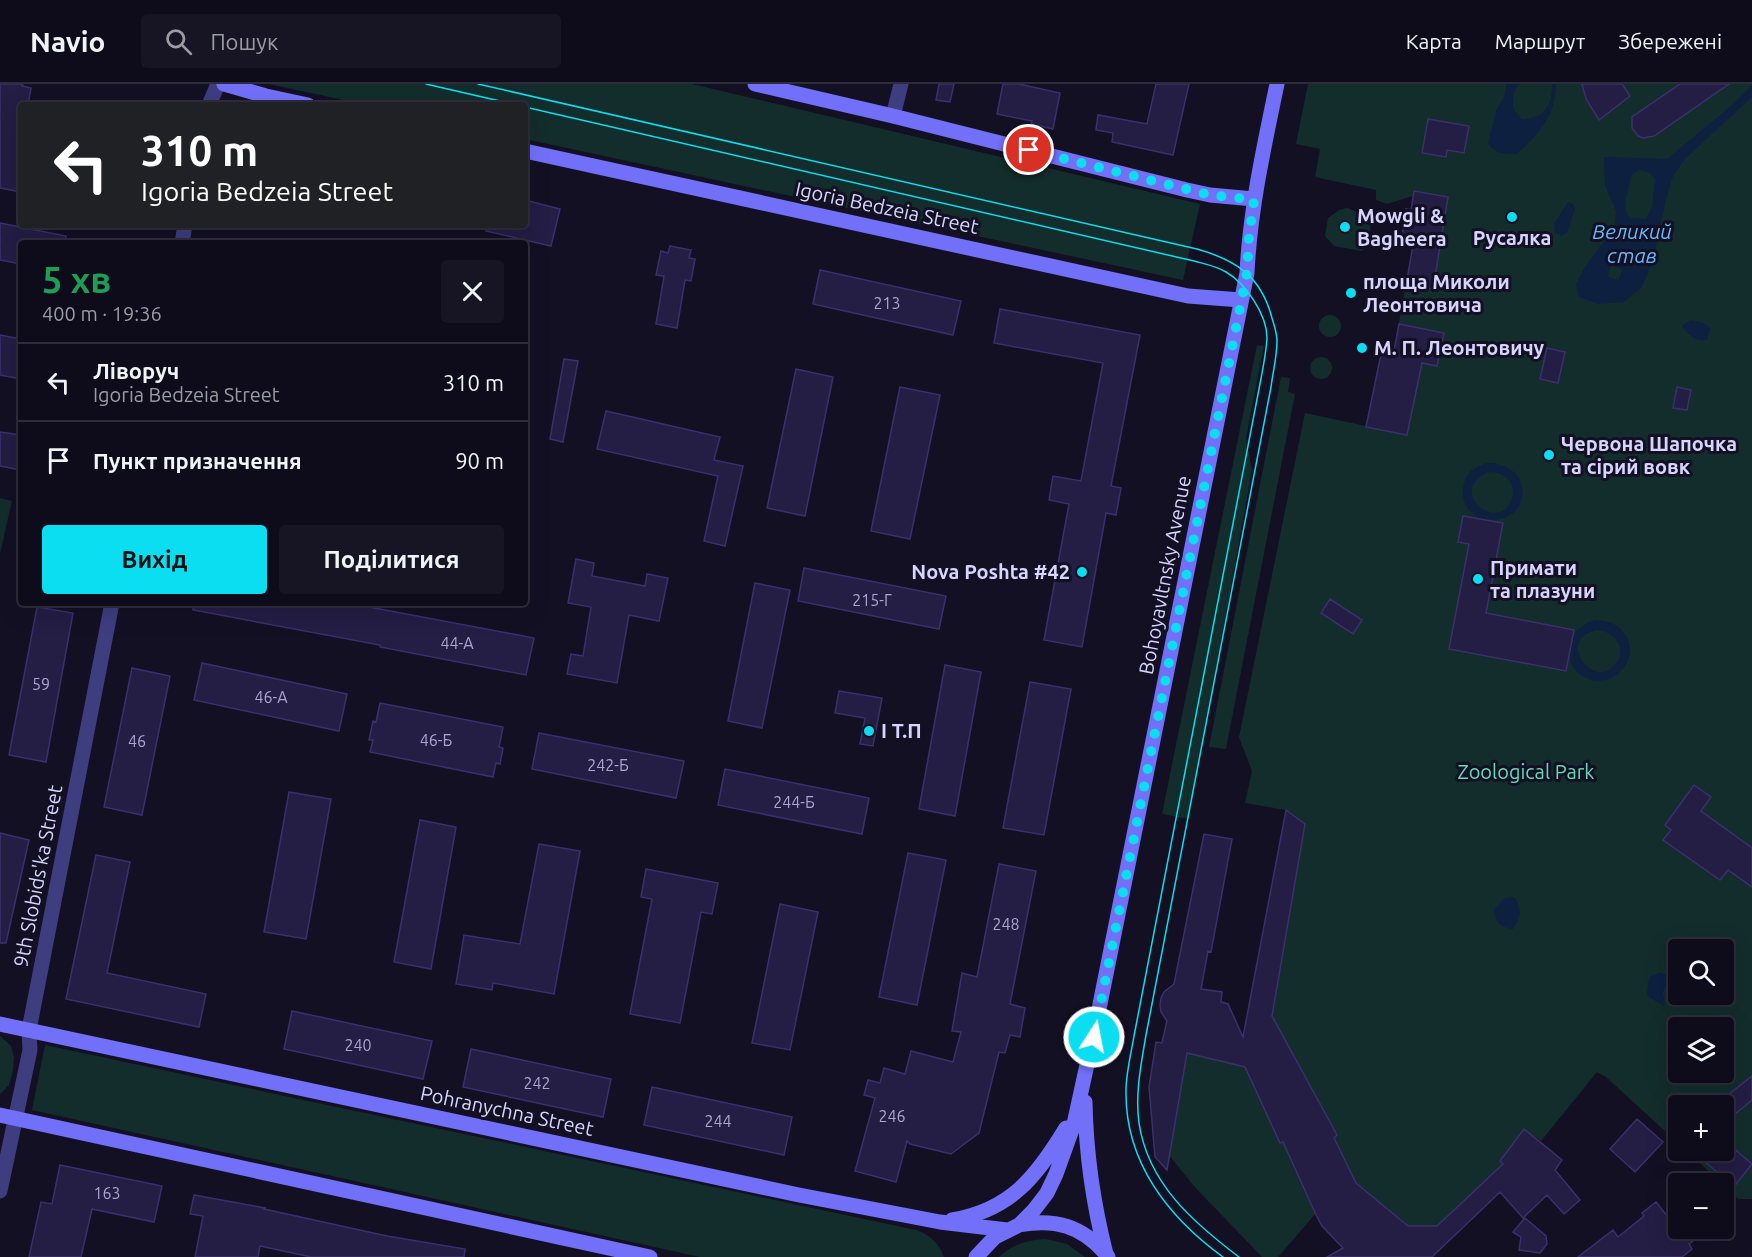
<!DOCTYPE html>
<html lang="uk">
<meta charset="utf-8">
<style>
body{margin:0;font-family:Ubuntu,sans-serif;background:#171524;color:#f1f3f6;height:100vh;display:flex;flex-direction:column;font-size:22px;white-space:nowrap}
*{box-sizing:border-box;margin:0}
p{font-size:20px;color:#9b9ba3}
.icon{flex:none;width:33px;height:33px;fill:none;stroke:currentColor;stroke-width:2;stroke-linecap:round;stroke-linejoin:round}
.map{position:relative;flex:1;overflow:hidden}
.panel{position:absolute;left:18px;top:156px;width:510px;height:366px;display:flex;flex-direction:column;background:#0e0c1b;border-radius:6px;box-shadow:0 6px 24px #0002,0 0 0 2px #2e2c3a}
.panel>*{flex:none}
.banner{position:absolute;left:18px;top:18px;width:510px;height:126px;border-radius:6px;box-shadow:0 6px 24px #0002,0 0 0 2px #2e2c3a;background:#202124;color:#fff;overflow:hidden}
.tools{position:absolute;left:1668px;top:855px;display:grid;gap:12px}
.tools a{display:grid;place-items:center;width:66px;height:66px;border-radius:6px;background:#0e0c1b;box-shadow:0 6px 24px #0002,0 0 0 2px #2e2c3a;font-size:30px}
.pin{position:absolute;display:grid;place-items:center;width:51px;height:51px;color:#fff;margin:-26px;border:3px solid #fff;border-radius:50%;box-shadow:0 2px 6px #0007}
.me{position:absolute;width:66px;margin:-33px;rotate:11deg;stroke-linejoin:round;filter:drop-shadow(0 0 4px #0008)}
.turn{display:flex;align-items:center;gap:21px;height:126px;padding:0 24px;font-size:27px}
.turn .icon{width:78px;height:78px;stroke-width:2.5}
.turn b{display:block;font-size:42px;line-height:51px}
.round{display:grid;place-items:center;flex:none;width:63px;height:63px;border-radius:6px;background:#171524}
.overview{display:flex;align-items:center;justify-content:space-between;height:102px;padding:0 24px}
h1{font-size:36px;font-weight:600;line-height:45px;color:#1e9e55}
.action{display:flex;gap:12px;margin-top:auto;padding:12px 24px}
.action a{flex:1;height:69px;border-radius:6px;background:#0cdef1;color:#111;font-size:24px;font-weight:600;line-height:69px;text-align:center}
.action a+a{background:#171524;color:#f1f3f6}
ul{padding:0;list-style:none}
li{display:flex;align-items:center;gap:18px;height:78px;padding:0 24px;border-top:2px solid #2e2c3a}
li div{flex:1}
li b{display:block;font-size:22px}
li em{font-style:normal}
header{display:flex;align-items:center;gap:36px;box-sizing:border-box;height:84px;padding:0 30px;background:#0e0c1b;border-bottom:2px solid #2e2c3a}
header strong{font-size:28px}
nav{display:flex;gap:33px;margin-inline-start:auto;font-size:21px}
.search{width:420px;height:54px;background:#171524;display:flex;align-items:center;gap:15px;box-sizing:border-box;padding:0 21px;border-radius:6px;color:#9b9ba3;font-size:22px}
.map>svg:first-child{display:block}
.green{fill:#132d2c;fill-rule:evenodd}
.water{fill:#0d2040;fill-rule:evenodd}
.building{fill:#241d44;stroke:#3b306e;stroke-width:1.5}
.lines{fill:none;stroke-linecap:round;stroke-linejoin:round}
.street{stroke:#3e3d80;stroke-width:15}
.secondary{stroke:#7270f8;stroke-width:15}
.tram{stroke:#0cdef1;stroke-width:1.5}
.route{stroke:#0cdef1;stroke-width:10;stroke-dasharray:0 18}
.poi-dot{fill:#0cdef1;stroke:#131024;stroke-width:2}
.labels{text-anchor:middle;stroke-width:6;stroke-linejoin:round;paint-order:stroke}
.number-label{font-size:16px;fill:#aba6cf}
.street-label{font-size:20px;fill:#d8d4fd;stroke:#131024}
.poi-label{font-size:20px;font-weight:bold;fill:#d8d4fd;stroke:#131024;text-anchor:start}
.park-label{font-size:20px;fill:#64d9ba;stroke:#131024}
.water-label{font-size:21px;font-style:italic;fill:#68b7f7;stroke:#131024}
</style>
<header>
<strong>Navio</strong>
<div class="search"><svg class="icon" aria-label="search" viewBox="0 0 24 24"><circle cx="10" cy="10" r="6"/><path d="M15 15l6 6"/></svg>Пошук</div>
<nav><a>Карта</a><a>Маршрут</a><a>Збережені</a></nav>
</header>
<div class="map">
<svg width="1752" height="1173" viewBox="0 0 1752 1173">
<rect width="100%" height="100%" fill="#131024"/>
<!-- green -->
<path class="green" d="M 269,0 L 692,0 L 1200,120 L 1183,196 L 525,55 L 525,21 L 367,21 Z
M 1308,0 L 1752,0 L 1752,1115 L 1738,1115 L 1687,1067 L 1724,1066 L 1724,1022 L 1678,1022 L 1678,1059 L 1606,993 L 1597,988 L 1541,1057 L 1524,1045 L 1501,1077 L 1503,1080 L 1437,1142 L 1408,1142 L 1356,1099 L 1334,1054 L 1337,1051 L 1272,932 L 1305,741 L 1286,726 L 1245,719 L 1252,687 L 1239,653 L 1305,329 L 1366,342 L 1381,270 L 1393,272 L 1413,161 L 1401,159 L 1406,125 L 1411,126 L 1413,112 L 1387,120 L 1376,116 L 1376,106 L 1315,93 L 1320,65 L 1296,60 ZM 1678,866 L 1724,866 L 1724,910 L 1678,910 ZM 1678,944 L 1724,944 L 1724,988 L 1678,988 Z
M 1347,124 L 1357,128 L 1371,140 L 1368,162 L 1362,167 L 1334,162 L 1325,152 L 1328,134 L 1339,126 Z
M1319 242a11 11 0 1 1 22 0a11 11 0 1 1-22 0Z
M 1257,261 L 1264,262 L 1246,354 L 1252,386 L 1189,735 L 1162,730 Z
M1310 284a11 11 0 1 1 22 0a11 11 0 1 1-22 0Z
M 1281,293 L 1290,294 L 1288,308 L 1295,310 L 1229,649 L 1226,665 L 1209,663 Z
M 0,414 L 12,417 L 0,470 Z
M 0,952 L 11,962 L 14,973 L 13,987 L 9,1001 L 0,1010 Z
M 45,961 L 916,1146 C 930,1151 939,1159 944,1173 L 700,1173 L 32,1026 Z
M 1188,963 L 1245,983 L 1280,1059 L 1290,1054 L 1288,1070 L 1311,1121 L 1323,1121 L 1278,1173 L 1262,1173 L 1193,1101 L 1169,1071 L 1159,1078 L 1154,1062 L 1172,1057 Z
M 1046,1155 L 1067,1160 L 1085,1173 L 999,1173 C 1013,1160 1027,1156 1046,1155 Z"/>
<!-- water -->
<path class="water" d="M 1506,0 L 1520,0 L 1516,3 C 1512,17 1510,24 1522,35 C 1545,34 1552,22 1552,0 L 1556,0 C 1556,31 1538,51 1517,70 C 1504,70 1495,70 1488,59 L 1496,27 L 1504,13 Z
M 1752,1 L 1752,13 L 1685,75 L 1673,92 L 1666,115 L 1654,173 L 1642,203 L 1624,218 L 1599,220 L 1579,213 L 1576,200 L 1584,184 L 1608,152 L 1615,139 L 1616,127 L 1605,101 L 1604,73 L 1667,75 L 1731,22 ZM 1639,86 L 1650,89 L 1655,95 L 1652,123 L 1646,135 L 1633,134 L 1627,131 L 1625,119 L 1631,91 ZM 1613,182 L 1622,185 L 1619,196 L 1608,193 L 1609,184 Z
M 1568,118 L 1573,120 L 1575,125 L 1567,149 L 1561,152 L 1555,148 L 1554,140 Z
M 1690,236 L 1704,239 L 1710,244 L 1707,256 C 1697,258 1686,250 1682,242 Z
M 1487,379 C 1510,379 1530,395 1520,420 C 1511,439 1482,441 1469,426 C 1461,417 1461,401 1468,391 C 1472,384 1480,382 1487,379 ZM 1489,388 C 1504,388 1517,398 1512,415 C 1500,451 1444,407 1489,388 Z
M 1596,536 C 1610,537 1621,541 1627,554 C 1640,582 1605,609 1581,591 C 1576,587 1571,582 1570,576 C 1569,568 1573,556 1575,548 L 1588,538 ZM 1597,546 C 1613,547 1627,562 1617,578 C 1596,610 1553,556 1597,546 Z
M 1514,813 C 1523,827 1521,831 1513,845 C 1499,843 1496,839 1494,826 L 1503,815 Z
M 1660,889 L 1670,892 L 1673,896 L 1673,904 L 1665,904 L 1663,909 L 1665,920 L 1664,922 L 1649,913 L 1647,910 L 1649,896 L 1651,892 Z"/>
<!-- building -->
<path class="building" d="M 0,0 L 23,0 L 22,2 L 31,4 L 28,21 L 21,21 L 21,108 L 0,104 Z
M 939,0 L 954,0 L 950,18 L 936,16 Z
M 1003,0 L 1019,0 L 1060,9 L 1053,45 L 1031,40 L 1032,37 L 997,30 Z
M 1156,0 L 1189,0 L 1173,71 L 1112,58 L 1113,49 L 1096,46 L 1098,31 L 1147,40 Z
M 1582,0 L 1622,0 L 1630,12 L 1599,36 L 1586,15 Z
M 1680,0 L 1729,0 L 1654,52 L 1643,54 L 1638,52 L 1632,44 L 1632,33 Z
M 1428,35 L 1469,42 L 1464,69 L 1447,66 L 1446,73 L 1422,69 Z
M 1414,107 L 1448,113 L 1433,205 L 1406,201 L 1413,161 L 1401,159 L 1406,125 L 1411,126 Z
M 525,116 L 560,125 L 551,162 L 486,147 L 486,141 L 525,141 Z
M 0,139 L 66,152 L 65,159 L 21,159 L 21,180 L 0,176 Z
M 670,162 L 691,166 L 689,174 L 695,175 L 691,197 L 685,196 L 677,244 L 656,240 L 664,192 L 656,191 L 661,167 L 668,169 Z
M 820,186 L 961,217 L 953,251 L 813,220 Z
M 1000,225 L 1140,251 L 1111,402 L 1121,404 L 1116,431 L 1106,429 L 1082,563 L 1044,556 L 1069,420 L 1049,416 L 1053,392 L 1081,397 L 1103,279 L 994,259 Z
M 1399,240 L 1444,249 L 1437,282 L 1422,279 L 1407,351 L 1366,343 L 1381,270 L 1393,272 Z
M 0,251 L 21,255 L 21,295 L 0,291 Z
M 1547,264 L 1565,268 L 1558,299 L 1540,295 Z
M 564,275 L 578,277 L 563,358 L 550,355 Z
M 796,285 L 833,293 L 805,432 L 767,424 Z
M 900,303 L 940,311 L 910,455 L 871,447 Z
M 1677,303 L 1691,306 L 1687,326 L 1673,324 Z
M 606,327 L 720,353 L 714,376 L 743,382 L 725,462 L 704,457 L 718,392 L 597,365 Z
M 0,348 L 21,351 L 21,386 L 0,382 Z
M 1463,432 L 1503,439 L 1486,529 L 1574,546 L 1566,587 L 1449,565 L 1469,460 L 1458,458 Z
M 576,475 L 594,479 L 592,492 L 645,502 L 647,490 L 668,494 L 659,537 L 629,531 L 617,599 L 567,590 L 571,570 L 583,572 L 591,523 L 568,519 Z
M 804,484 L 946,512 L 939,545 L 798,517 Z
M 755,499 L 790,506 L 762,644 L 728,637 Z
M 1330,515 L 1362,536 L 1353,550 L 1321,529 Z
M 194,519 L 348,519 L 534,554 L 526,591 L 380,563 L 380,561 L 193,526 Z
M 37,523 L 73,529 L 46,678 L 9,671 Z
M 202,579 L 347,610 L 339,647 L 194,616 Z
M 945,581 L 981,588 L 955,732 L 919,725 Z
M 132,584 L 170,592 L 142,731 L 104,723 Z
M 1030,598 L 1071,605 L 1044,751 L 1003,744 Z
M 839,607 L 882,614 L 873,662 L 860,660 L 865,634 L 835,629 Z
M 380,619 L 503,643 L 499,663 L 503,664 L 500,680 L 496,679 L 493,693 L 370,668 L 373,656 L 369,656 L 373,637 L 376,638 Z
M 539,649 L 684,677 L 676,714 L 532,685 Z
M 725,685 L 869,714 L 862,750 L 718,721 Z
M 1694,701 L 1711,713 L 1701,727 L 1752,764 L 1752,803 L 1728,786 L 1720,796 L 1663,756 L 1671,746 L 1665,741 Z
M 289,708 L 331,715 L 306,855 L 264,848 Z
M 1286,726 L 1305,740 L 1272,932 L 1337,1051 L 1334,1054 L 1356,1099 L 1408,1142 L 1437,1142 L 1503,1080 L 1500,1077 L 1524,1045 L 1562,1076 L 1555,1086 L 1580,1116 L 1564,1130 L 1547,1111 L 1523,1134 L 1500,1108 L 1432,1173 L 1327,1173 L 1343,1164 L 1322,1142 L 1316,1131 L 1283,1058 L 1280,1059 L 1245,983 L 1187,969 L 1167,1086 L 1155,1073 L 1149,1003 L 1156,958 L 1162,959 L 1167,937 L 1161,928 L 1160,921 L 1161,914 L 1164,908 L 1174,900 L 1204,750 L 1232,755 L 1211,868 L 1208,867 L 1201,905 L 1222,908 L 1221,918 L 1228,920 L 1243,953 Z
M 420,736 L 456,743 L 431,885 L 394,878 Z
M 0,749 L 29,756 L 6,859 L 0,859 Z
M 539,760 L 580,767 L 554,910 L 493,899 L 492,906 L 456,900 L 464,851 L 520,860 Z
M 908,769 L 946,776 L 917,921 L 879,913 Z
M 96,771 L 130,778 L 107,889 L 206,910 L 199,943 L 66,915 Z
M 999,780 L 1036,787 L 1010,920 L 1025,924 L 1020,953 L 1010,951 L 1005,969 L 999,968 L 979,1049 L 951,1070 L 910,1060 L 907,1057 L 896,1098 L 855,1087 L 875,1014 L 864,1011 L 868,996 L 880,999 L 884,984 L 905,990 L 911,967 L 953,978 L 961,948 L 952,947 L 962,889 L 977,893 Z
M 646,785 L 718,799 L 712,830 L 701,828 L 680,939 L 630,930 L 652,815 L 641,813 Z
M 780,820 L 818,828 L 790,966 L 752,959 Z
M 292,927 L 432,957 L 423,995 L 284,965 Z
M 471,965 L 611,995 L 603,1033 L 463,1003 Z
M 1752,992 L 1752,1016 L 1724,1039 L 1724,1014 Z
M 652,1003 L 792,1033 L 784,1071 L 644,1041 Z
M 1637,1035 L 1663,1058 L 1635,1088 L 1610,1065 Z
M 1724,1056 L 1752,1080 L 1724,1115 L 1724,1094 L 1691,1066 L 1724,1066 Z
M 60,1081 L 162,1102 L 154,1138 L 92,1125 L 81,1173 L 29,1173 L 41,1118 L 52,1120 Z
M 194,1111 L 265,1124 L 264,1125 L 387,1152 L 465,1165 L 464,1173 L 311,1173 L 260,1162 L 258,1173 L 195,1173 L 203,1132 L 190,1130 Z
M 1656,1118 L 1667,1132 L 1678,1123 L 1678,1144 L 1710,1144 L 1689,1160 L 1692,1165 L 1682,1173 L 1578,1173 L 1613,1146 L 1618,1153 L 1644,1132 L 1642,1129 Z
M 1525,1134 L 1546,1152 L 1547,1160 L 1540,1169 L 1519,1166 L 1521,1153 L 1513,1148 Z"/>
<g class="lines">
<!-- street -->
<path class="street" d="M 209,21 L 218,0
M 893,32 L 901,0
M 182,159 L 185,141
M 0,1107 L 30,966 L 29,946 L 112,519"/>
<!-- secondary -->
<path class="secondary" d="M 224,0 L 266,12 L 308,21
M 755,0 L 893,32 L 1187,106 L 1210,111 L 1254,115
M 525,67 L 1188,212 L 1241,216
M 0,940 L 799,1111 L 940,1138 L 1007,1146
M 1085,1018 C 1086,1070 1093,1119 1106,1170 L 1108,1173
M 0,1031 L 650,1173
M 952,1136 C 1011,1126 1037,1092 1066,1044
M 1019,1141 C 1055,1134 1082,1142 1106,1170
M 976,1173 L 995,1153 L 1019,1141 L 1034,1126 L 1047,1109 L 1056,1090 L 1074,1040 L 1097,935 L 1247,189 C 1250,125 1264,63 1277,0"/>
<!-- tram -->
<path class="tram" d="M 426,0 L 517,21
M 478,0 L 1197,165 C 1236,176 1261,192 1272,234 C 1274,241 1277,249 1277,257 C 1277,272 1273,288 1271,303 L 1146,951 C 1141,980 1135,1010 1139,1039 C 1148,1100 1194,1139 1239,1173
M 525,23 L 1194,177 C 1205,180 1216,182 1226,188 C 1245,199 1267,230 1267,254 C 1266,271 1262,289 1259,305 L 1134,952 C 1131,970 1126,989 1126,1007 C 1125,1078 1168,1133 1223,1173"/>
</g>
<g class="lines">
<!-- route -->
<path class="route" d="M 1029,66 L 1210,111 L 1254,116 L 1249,153 L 1247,189 L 1094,953"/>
</g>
<!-- markers -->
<g class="poi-dot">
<circle cx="1512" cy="133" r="6"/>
<circle cx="1345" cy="143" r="6"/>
<circle cx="1351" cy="209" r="6"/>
<circle cx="1362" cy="264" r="6"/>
<circle cx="1549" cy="371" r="6"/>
<circle cx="1082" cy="488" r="6"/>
<circle cx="1478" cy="495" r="6"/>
<circle cx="869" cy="647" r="6"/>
</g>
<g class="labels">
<!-- number labels -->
<g class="number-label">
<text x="887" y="225">213</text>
<text x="872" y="522">215-Г</text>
<text x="457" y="565">44-А</text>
<text x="41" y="606">59</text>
<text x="271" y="619">46-А</text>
<text x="436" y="662">46-Б</text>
<text x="137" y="663">46</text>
<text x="608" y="687">242-Б</text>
<text x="794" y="724">244-Б</text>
<text x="1006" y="846">248</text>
<text x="358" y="967">240</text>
<text x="537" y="1005">242</text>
<text x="892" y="1038">246</text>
<text x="718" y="1043">244</text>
<text x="107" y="1115">163</text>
</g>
<!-- street labels -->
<g class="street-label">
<text transform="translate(887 124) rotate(12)" y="7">Igoria Bedzeia Street</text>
<text transform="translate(1165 491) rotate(-79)" y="7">Bohoyavltnsky Avenue</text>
<text transform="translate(38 792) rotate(-79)" y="7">9th Slobids'ka Street</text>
<text transform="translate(507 1027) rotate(12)" y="7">Pohranychna Street</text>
</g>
<!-- poi labels -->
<g class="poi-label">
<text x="1357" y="139">Mowgli &amp;<tspan x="1357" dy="23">Bagheera</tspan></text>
<text x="1512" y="161" text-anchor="middle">Русалка</text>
<text x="1363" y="205">площа Миколи<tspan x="1363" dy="23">Леонтовича</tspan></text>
<text x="1374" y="271">М. П. Леонтовичу</text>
<text x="1561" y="367">Червона Шапочка<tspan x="1561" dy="23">та сірий вовк</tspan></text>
<text x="1490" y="491">Примати<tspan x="1490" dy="23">та плазуни</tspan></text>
<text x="1070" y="495" text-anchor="end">Nova Poshta #42</text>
<text x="881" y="654">І Т.П</text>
</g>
<!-- park labels -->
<g class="park-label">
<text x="1526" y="695">Zoological Park</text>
</g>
<!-- water labels -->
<g class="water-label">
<text x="1632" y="155">Великий<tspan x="1632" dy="24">став</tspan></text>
</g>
</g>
</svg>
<div class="tools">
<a><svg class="icon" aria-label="search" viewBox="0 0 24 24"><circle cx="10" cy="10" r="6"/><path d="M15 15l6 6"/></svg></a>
<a><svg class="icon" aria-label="layers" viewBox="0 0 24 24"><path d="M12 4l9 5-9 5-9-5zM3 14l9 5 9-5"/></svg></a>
<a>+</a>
<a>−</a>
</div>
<div class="pin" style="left:1029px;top:66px;background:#d93025"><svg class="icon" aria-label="arrive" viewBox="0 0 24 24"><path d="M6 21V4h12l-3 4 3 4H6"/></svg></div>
<svg class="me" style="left:1094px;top:953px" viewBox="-20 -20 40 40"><circle r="17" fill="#0cdef1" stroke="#fff" stroke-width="3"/><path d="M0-11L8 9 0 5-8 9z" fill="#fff"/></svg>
<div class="banner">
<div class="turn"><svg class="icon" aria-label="left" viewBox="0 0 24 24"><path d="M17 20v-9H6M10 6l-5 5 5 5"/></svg><div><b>310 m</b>Igoria Bedzeia Street</div></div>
</div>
<section class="panel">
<div class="overview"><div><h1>5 хв</h1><p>400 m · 19:36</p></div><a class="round"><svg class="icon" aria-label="close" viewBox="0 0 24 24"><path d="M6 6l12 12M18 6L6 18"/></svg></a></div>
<ul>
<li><svg class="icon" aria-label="left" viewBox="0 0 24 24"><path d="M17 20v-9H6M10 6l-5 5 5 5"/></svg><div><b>Ліворуч</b><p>Igoria Bedzeia Street</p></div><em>310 m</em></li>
<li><svg class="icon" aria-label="arrive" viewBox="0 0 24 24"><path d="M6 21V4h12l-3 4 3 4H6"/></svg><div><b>Пункт призначення</b></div><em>90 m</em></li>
</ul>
<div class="action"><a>Вихід</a><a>Поділитися</a></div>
</section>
</div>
